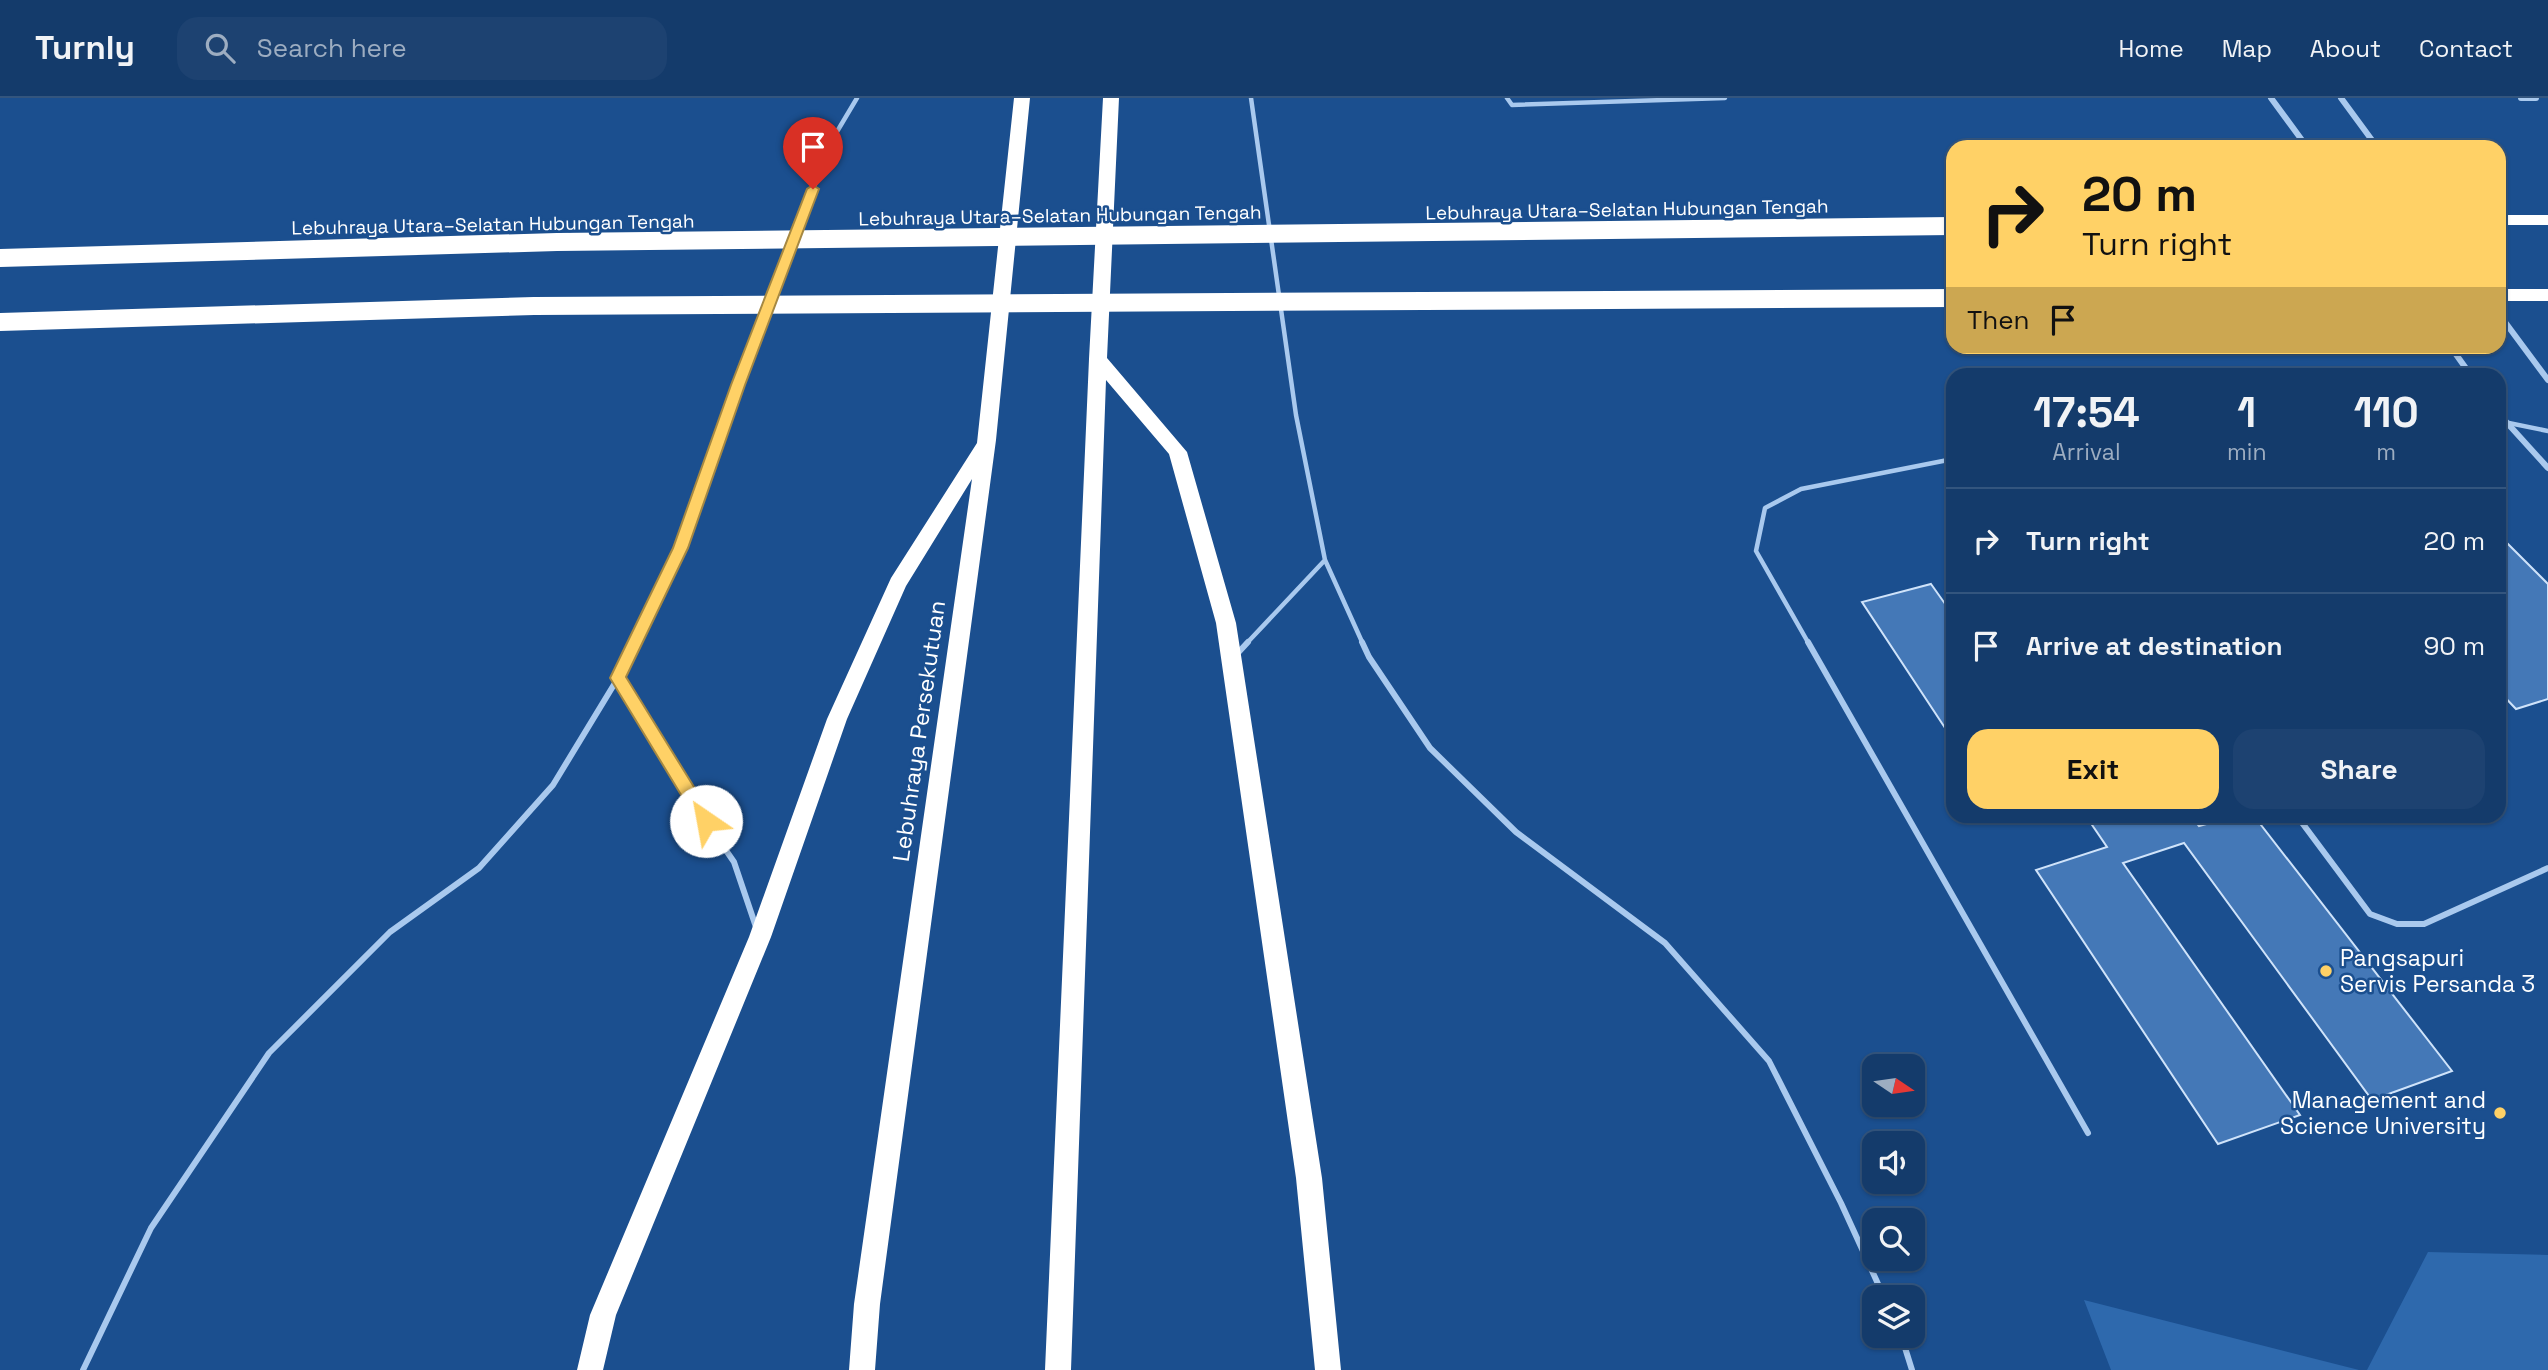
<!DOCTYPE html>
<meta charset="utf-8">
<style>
body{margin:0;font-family:"Space Grotesk",sans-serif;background:#1d4271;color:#f1f3f6;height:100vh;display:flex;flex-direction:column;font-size:26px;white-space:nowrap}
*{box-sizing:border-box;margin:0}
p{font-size:23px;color:#9dadc1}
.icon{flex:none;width:38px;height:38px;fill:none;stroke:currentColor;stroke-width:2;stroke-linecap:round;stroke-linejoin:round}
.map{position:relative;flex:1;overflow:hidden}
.sheet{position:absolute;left:1946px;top:270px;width:560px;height:455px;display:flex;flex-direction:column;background:#143b6b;border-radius:21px;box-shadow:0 2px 5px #0004,0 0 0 2px #33557e}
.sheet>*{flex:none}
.top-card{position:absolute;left:1946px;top:42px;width:560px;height:214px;border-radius:21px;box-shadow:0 2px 5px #0004,0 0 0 2px #33557e;background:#ffd166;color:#111;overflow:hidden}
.needle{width:46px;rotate:103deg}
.tools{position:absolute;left:1862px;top:956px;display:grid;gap:14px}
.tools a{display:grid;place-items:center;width:63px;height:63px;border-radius:14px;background:#143b6b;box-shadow:0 2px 5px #0004,0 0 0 2px #33557e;font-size:35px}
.pin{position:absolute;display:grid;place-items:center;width:60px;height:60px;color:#fff;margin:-72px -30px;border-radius:50% 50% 50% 0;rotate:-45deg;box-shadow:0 0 7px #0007}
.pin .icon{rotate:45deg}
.me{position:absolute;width:77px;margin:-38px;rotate:327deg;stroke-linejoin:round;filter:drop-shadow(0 0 5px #0008)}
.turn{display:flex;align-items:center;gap:24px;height:147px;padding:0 21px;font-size:32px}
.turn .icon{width:91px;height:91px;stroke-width:2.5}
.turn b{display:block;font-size:49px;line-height:60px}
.then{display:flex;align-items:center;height:66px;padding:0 21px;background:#0003;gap:14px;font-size:26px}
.eta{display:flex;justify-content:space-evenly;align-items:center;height:119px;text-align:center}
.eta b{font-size:42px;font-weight:700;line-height:49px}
.action{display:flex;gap:14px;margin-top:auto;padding:14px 21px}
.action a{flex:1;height:80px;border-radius:21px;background:#ffd166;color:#111;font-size:28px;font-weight:700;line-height:80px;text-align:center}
.action a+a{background:#1d4271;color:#f1f3f6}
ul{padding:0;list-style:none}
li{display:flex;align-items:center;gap:21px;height:105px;padding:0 21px;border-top:2px solid #33557e}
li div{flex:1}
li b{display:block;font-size:26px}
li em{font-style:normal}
header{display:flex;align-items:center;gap:42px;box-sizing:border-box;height:98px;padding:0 35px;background:#143b6b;border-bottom:2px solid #33557e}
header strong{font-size:33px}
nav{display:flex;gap:38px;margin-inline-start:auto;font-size:24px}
.search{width:490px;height:63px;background:#1d4271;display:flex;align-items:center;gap:18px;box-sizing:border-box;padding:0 24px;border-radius:21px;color:#9dadc1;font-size:26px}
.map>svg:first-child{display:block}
.green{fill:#2e69ad}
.building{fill:#4478b7;stroke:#cfe3fa;stroke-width:2}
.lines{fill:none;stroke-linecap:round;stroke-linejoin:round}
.lane-far1{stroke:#a9c9ee;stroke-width:4.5}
.lane{stroke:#a9c9ee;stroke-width:6}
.street{stroke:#a9c9ee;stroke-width:6}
.highway{fill:#fff;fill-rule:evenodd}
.highway-bridge{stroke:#fff;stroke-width:18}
.route{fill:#ffd166;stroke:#a68842;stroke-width:2}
.poi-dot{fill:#ffd166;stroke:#1b4f8f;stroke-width:2.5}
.labels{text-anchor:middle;stroke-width:5;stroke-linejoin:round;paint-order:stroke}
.far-street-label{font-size:19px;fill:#fff;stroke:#1b4f8f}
.street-label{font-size:23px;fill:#fff;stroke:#1b4f8f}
.poi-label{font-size:23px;fill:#fff;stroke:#1b4f8f;text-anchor:start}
</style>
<header>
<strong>Turnly</strong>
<div class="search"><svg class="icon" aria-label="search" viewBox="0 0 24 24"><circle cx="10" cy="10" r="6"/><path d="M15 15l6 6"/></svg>Search here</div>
<nav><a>Home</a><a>Map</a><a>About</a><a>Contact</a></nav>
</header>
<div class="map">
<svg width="2548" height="1272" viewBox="0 0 2548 1272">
<rect width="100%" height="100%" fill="#1b4f8f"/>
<!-- green -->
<path class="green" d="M 2428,1154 L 2548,1157 L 2548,1272 L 2367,1272 Z
M 2084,1202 L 2359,1272 L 2111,1272 Z"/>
<!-- building -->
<path class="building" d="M 2499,437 L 2548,486 L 2548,601 L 2516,611 L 2499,593 Z
M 1931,486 L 1953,517 L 1953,642 L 1862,504 Z
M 2086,718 L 2191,718 L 2199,728 L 2235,718 L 2254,718 L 2452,973 L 2372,1002 L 2184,745 L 2123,765 L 2300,1017 L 2218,1046 L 2036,772 L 2107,749 Z"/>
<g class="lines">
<!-- lane-far1 -->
<path class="lane-far1" d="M 1251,0 L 1296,317 L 1325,462 L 1363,546
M 1507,0 L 1512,7 L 1725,0
M 2499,323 L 2548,333
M 635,546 L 681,450 L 738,287 L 832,42 L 857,0
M 1246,546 L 1325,462
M 1809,546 L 1756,453 L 1765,410 L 1801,391 L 1953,361"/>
<!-- lane -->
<path class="lane" d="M 1362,544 L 1369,559 L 1430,650 L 1516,734 L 1665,845 L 1769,963 L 1841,1105 L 1884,1199
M 1808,544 L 2088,1035
M 1236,557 L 1248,544
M 618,580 L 692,703 L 734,764 L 756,829
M 2297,718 L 2370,816 L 2397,826 L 2424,826 L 2548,770
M 1901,1237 L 1912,1272
M 83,1272 L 151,1130 L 269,955 L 390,834 L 479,770 L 553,687 L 618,580 L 635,544"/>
<!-- street -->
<path class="street" d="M 2271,0 L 2307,49
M 2341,0 L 2377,49
M 2521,0 L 2536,0
M 2499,216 L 2548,282
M 2450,248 L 2470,276
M 2499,316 L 2548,370"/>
<!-- highway -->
<path class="highway" d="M 1014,0 L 1030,0 L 996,342 L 880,1206 L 875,1272 L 849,1272 L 854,1206 L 972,381 L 906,488 L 847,621 L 771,839 L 616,1217 L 603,1272 L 577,1272 L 590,1217 L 749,839 L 827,621 L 891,480 L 977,345 Z
M 1103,0 L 1119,0 L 1107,260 L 1187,354 L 1236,525 L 1322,1080 L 1341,1272 L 1315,1272 L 1296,1080 L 1216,525 L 1169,356 L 1106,282 L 1071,1272 L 1045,1272 L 1089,261 Z
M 2499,117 L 2548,117 L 2548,127 L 2499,127 Z
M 2499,191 L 2548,191 L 2548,203 L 2499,203 Z"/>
<!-- highway-bridge -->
<path class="highway-bridge" d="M 0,160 L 557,144 L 1953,128
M 0,224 L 534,208 L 1953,200"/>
</g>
<!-- route -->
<path class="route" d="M 813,87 L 819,91 L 745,287 L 688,450 L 626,579 L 712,718 L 715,723 L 712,728 L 706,731 L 700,728 L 610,580 L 673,450 L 731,287 L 807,91 Z"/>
<!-- markers -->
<g class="poi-dot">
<circle cx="2326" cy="873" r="7"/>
<circle cx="2500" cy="1015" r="7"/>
</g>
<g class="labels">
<!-- far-street labels -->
<g class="far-street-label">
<text transform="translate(1627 111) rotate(-1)" y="7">Lebuhraya Utara–Selatan Hubungan Tengah</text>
<text transform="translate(1060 117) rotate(-1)" y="7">Lebuhraya Utara–Selatan Hubungan Tengah</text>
<text transform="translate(493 126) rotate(-1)" y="7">Lebuhraya Utara–Selatan Hubungan Tengah</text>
</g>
<!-- street labels -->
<g class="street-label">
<text transform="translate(919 633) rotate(-82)" y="8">Lebuhraya Persekutuan</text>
</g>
<!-- poi labels -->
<g class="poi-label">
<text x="2340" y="868">Pangsapuri<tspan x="2340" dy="26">Servis Persanda 3</tspan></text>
<text x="2486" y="1010" text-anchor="end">Management and<tspan x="2486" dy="26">Science University</tspan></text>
</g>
</g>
</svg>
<div class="tools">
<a><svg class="needle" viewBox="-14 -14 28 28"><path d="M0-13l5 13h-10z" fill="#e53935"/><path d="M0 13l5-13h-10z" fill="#9dadc1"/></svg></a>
<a><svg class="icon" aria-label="sound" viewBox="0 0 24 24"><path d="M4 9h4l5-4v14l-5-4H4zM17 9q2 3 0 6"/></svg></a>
<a><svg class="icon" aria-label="search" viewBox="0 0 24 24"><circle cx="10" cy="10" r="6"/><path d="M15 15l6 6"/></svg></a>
<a><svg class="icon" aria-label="layers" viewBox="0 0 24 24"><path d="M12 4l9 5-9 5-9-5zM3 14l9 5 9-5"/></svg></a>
</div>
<div class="pin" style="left:813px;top:91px;background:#d93025"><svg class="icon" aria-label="arrive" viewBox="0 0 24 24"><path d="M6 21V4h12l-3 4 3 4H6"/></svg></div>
<svg class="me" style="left:706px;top:723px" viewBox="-20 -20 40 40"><circle r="19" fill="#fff"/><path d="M0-13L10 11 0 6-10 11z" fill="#ffd166"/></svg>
<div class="top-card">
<div class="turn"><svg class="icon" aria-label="right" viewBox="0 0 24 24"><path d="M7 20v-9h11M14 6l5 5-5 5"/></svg><div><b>20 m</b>Turn right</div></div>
<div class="then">Then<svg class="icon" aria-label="arrive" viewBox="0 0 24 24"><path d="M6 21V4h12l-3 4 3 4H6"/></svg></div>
</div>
<section class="sheet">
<div class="eta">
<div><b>17:54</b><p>Arrival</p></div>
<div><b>1</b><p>min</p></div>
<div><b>110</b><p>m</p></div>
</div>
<ul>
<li><svg class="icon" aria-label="right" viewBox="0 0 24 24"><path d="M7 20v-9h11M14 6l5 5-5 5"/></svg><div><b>Turn right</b></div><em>20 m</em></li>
<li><svg class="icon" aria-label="arrive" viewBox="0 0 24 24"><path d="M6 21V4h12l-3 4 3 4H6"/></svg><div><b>Arrive at destination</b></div><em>90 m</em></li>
</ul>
<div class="action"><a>Exit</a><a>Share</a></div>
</section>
</div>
